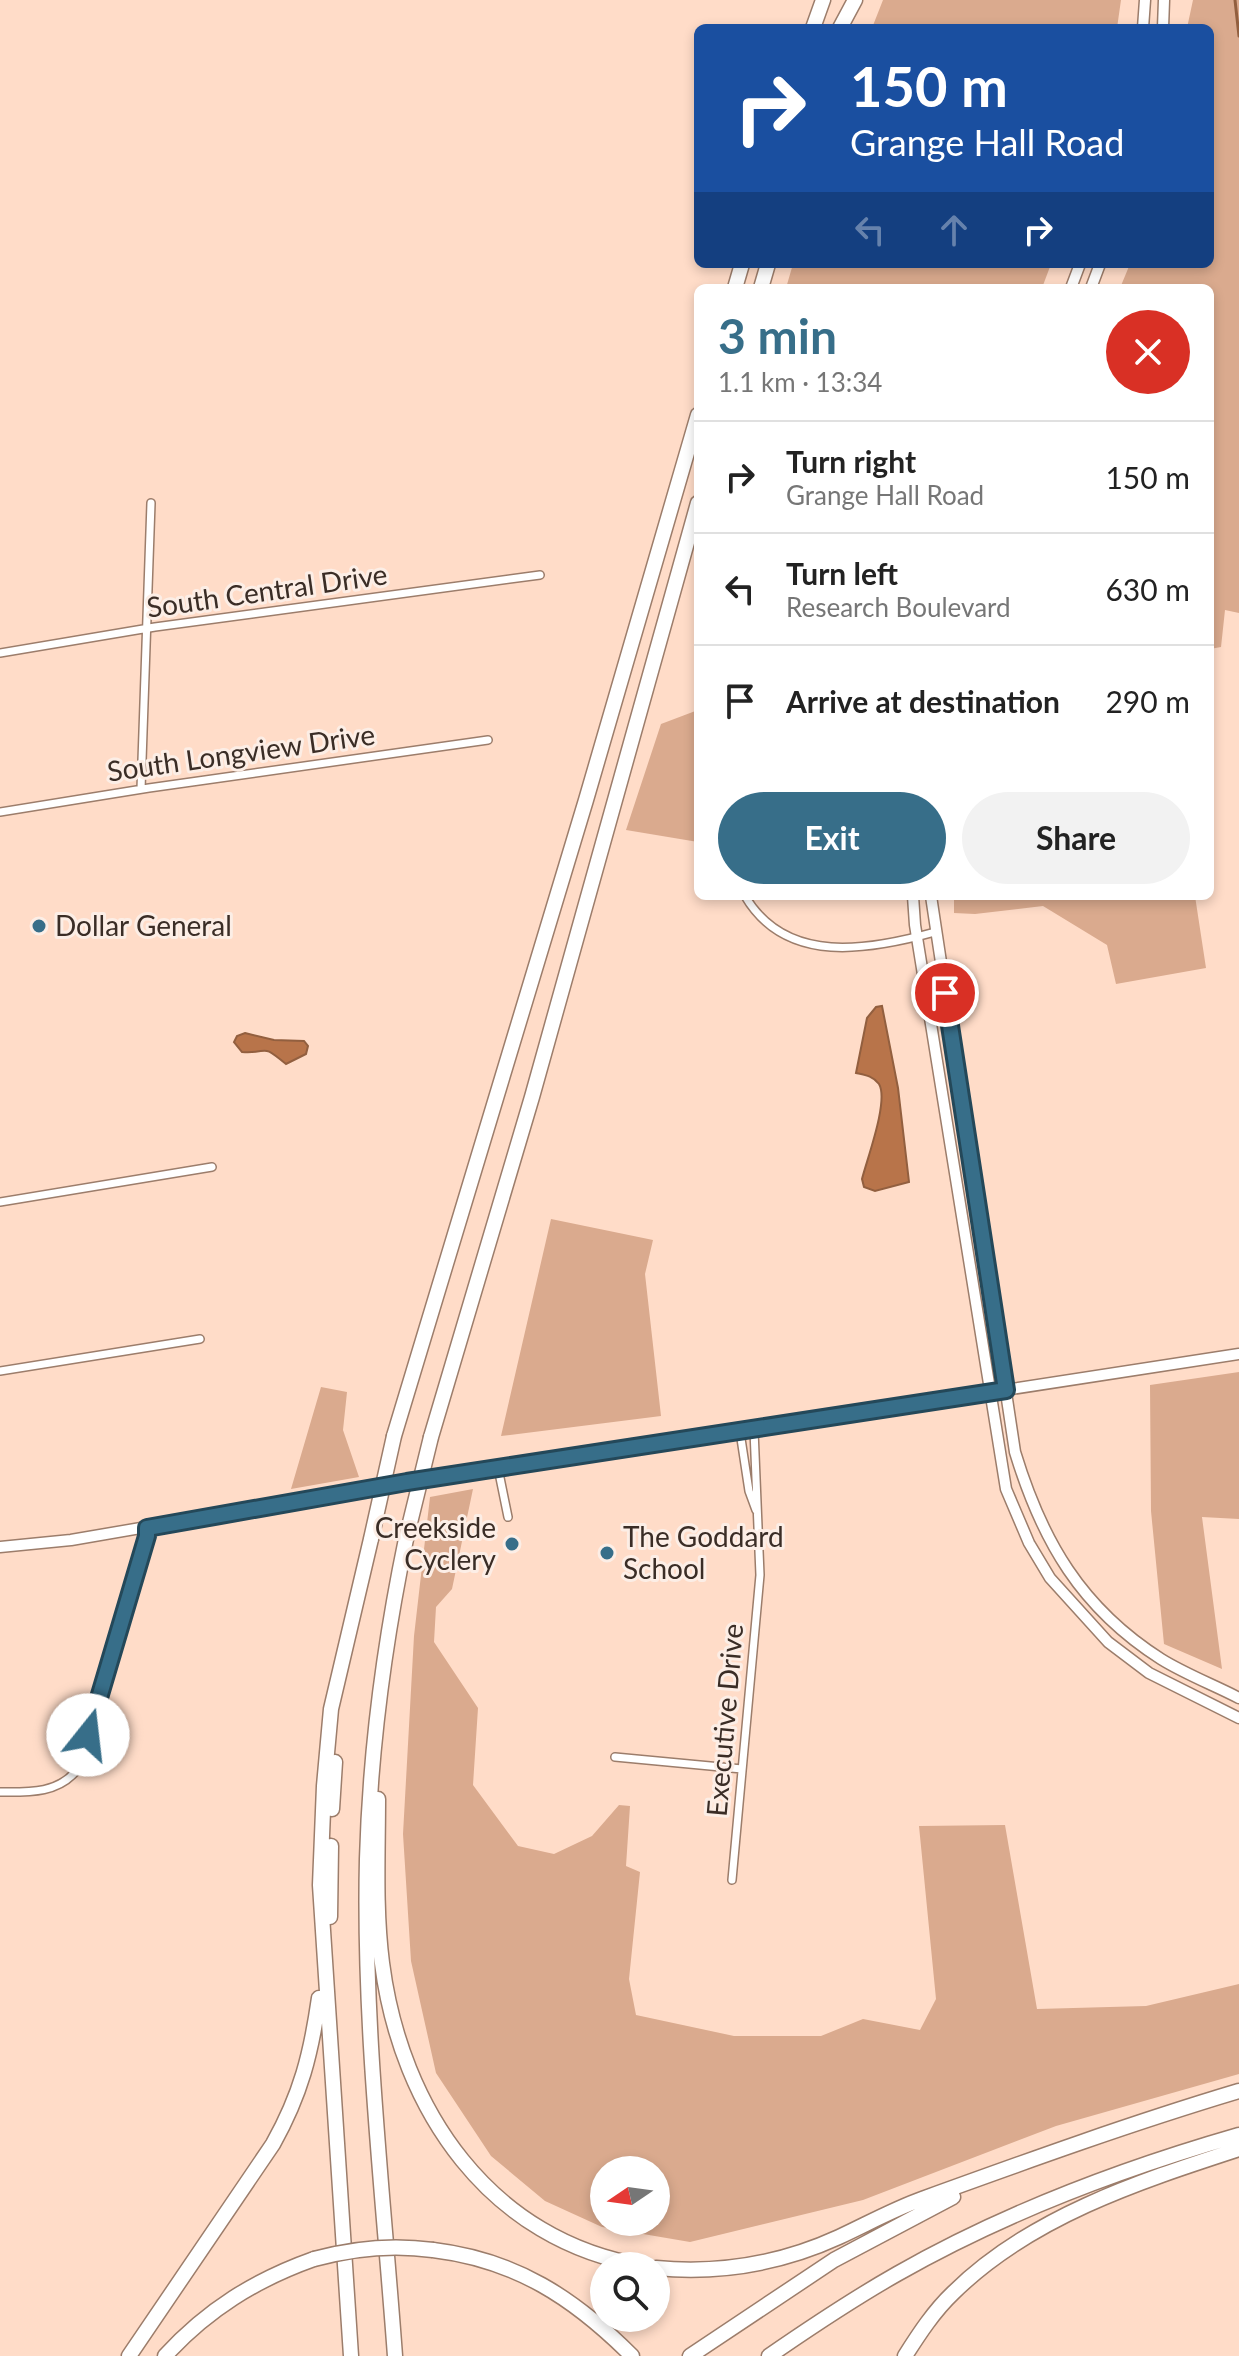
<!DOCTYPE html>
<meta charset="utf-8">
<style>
body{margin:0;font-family:Lato,sans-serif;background:#f2f2f2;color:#222;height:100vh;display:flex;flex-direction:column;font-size:30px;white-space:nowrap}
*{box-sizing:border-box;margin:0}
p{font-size:26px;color:#767676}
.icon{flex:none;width:44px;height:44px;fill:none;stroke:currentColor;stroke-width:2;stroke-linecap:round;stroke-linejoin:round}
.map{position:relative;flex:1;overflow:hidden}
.panel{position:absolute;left:694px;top:284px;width:520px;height:616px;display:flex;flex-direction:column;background:#fff;border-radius:12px;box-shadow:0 4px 12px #0003}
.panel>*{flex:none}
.guide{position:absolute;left:694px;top:24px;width:520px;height:244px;border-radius:12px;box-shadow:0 4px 12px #0003;background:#1a4fa0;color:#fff;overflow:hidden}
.needle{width:52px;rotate:257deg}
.buttons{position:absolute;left:590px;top:2156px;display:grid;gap:16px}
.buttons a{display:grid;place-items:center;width:80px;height:80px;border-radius:50%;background:#fff;box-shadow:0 4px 12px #0003;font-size:40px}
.pin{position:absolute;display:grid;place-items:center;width:68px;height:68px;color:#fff;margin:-34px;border:4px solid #fff;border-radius:50%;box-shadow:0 2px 8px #0007}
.me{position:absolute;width:88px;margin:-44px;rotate:16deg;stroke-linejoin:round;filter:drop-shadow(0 0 6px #0008)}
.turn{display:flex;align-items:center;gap:28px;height:168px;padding:0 24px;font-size:36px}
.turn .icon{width:104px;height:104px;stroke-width:2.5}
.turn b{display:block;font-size:56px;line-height:68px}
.lanes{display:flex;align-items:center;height:76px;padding:0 24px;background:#0003;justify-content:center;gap:40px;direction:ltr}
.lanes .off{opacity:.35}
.round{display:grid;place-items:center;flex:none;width:84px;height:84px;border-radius:42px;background:#f2f2f2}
.head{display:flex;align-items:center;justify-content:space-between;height:136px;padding:0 24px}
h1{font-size:48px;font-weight:700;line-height:60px;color:#376e89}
.action{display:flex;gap:16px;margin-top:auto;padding:16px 24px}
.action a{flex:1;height:92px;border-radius:48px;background:#376e89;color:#fff;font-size:32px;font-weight:700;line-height:92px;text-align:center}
.action a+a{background:#f2f2f2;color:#222}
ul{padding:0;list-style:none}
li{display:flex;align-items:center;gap:24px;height:112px;padding:0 24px;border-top:2px solid #e0e0e0}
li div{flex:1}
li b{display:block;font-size:30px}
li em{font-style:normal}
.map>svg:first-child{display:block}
.green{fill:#daaa8e;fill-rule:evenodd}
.water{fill:#b8744a;stroke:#925f3f;stroke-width:2}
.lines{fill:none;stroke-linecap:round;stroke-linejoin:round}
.stream{stroke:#925f3f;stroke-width:3}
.street-casing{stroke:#9c7d6b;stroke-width:10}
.secondary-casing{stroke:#9c7d6b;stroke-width:13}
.highway-casing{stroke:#9c7d6b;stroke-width:17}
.street{stroke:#fff;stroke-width:7}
.secondary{stroke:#fff;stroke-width:10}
.highway{stroke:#fff;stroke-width:14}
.highway-bridge-casing{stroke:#9c7d6b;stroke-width:17;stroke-linecap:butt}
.highway-bridge{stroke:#fff;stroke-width:14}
.route-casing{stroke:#244859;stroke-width:20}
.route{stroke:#376e89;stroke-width:14}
.poi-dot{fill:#376e89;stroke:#fceee6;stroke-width:3}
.labels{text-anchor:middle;stroke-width:6;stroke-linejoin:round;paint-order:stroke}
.street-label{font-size:28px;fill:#3a2d26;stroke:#fceee6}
.poi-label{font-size:28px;fill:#3a2d26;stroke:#fceee6;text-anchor:start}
</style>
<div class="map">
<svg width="1239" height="2356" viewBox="0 0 1239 2356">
<rect width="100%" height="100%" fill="#ffdcc8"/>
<!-- green -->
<path class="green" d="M 883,0 L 1121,0 L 1117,28 L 872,28 Z
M 1193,0 L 1239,0 L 1239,613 L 1225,610 L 1221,647 L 1210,649 L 1210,288 L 1120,288 L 1130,264 L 1210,264 L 1210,28 L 1187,28 Z
M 793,264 L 1051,264 L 1042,288 L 786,288 Z
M 698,710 L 698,842 L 626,830 L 661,724 Z
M 954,896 L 1195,896 L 1206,968 L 1116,984 L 1107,945 L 1043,906 L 975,914 L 954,913 Z
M 551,1219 L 653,1240 L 645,1274 L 661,1416 L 501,1436 Z
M 1239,1372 L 1239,1519 L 1202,1517 L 1222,1669 L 1164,1644 L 1151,1511 L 1150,1385 Z
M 321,1387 L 347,1392 L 343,1430 L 359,1477 L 291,1489 Z
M 473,1489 L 452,1589 L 436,1607 L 434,1642 L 478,1708 L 473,1785 L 518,1846 L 554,1854 L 592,1836 L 619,1805 L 630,1806 L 626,1866 L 640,1872 L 629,1979 L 636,2015 L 734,2036 L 821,2036 L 863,2019 L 920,2030 L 936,1999 L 919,1826 L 1005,1825 L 1037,2009 L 1146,2006 L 1239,1984 L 1239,2074 L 1056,2126 L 863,2200 L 690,2242 L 602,2227 L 545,2201 L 491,2156 L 436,2073 L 411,1961 L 403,1834 L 414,1636 L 430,1497 ZM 604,2170 L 656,2170 L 656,2222 L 604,2222 Z"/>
<!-- water -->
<path class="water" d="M 882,1006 L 898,1088 L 909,1182 L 875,1191 L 864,1187 L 862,1179 C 867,1159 889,1101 879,1084 C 873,1076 865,1075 856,1073 L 867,1018 L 876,1007 Z
M 245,1033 L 274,1040 L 304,1041 L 308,1046 L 306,1054 L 286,1064 C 259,1042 271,1054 242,1052 L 234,1042 L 237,1036 Z"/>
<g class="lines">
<!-- stream -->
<path class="stream" d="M 1235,0 L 1239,36"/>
<defs>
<path id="street" d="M 0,653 L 155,627 L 540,575
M 141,789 L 151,503
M 0,812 L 149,788 L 488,740
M 745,896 C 786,966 870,950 935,932
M 0,1202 L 212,1167
M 0,1371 L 200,1339
M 740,1432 L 749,1491 L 756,1510
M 498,1468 L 508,1517
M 615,1757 L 742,1769
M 0,1792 C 27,1792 57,1794 76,1771 L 147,1536 L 147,1528
M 732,1880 L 760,1575 L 754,1430"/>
<path id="secondary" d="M 1143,28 L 1145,0
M 1163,28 L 1164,0
M 1071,288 L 1080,264
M 1091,288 L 1100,264
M 913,896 L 915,925 L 1006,1489 L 1029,1543 L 1050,1578 L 1108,1642 L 1149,1673 L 1239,1718
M 931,896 L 1015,1452 C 1042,1541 1081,1608 1161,1659 C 1185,1674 1214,1685 1239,1698
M 0,1547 L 71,1540 L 407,1482 L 1239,1354"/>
<path id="highway" d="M 813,28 L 823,0
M 840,28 L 855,0
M 735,288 L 742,264
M 761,288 L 768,264
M 394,1436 L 586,800 L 698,415
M 431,1437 L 532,1097 L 698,503
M 378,1799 C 378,1853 375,1909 382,1963 C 401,2110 490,2241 644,2266
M 332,1809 L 335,1762
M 330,1917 L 331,1846
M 433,2250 C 516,2260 574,2298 632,2356
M 656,2268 C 720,2274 780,2264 839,2237 C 867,2224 894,2209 922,2199 C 1027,2161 1132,2123 1239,2091
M 129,2356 L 273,2144 C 301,2094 311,2054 319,1998
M 165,2356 C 207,2310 255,2280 314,2259
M 351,2356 L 320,1885 L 324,1786 L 331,1709 L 371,1539
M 395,2356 C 383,2191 363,2024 367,1859 C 370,1751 384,1645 406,1539
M 690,2356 L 834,2260 L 953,2197
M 769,2356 C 811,2327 853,2299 897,2274 C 1004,2213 1121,2169 1239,2135
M 905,2356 C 919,2334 934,2311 953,2293 C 1030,2217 1138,2182 1239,2149"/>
</defs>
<!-- street casing -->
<use href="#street" class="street-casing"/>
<!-- secondary casing -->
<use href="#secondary" class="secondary-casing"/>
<!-- highway casing -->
<use href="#highway" class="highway-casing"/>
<!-- street -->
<use href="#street" class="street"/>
<!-- secondary -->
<use href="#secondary" class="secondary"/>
<!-- highway -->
<use href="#highway" class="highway"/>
<defs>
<path id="highway-bridge" d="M 371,1539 L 394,1436
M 406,1539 L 431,1437
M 314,2259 C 354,2248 391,2244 433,2250"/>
</defs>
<!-- highway-bridge casing -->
<use href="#highway-bridge" class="highway-bridge-casing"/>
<!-- highway-bridge -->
<use href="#highway-bridge" class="highway-bridge"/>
</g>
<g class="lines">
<defs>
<path id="route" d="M 88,1735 L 147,1536 L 147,1528 L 407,1482 L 1006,1390 L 945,993"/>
</defs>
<!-- route casing -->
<use href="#route" class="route-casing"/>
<!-- route -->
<use href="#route" class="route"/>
</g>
<!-- markers -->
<g class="poi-dot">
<circle cx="39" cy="926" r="8"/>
<circle cx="512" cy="1544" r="8"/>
<circle cx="607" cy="1553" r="8"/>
</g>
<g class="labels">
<!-- street labels -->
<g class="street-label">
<text transform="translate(267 591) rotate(-8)" y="10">South Central Drive</text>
<text transform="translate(241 753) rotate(-8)" y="10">South Longview Drive</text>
<text transform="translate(725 1720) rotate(-85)" y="10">Executive Drive</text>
</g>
<!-- poi labels -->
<g class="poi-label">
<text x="55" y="936">Dollar General</text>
<text x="496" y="1538" text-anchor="end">Creekside<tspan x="496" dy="32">Cyclery</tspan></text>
<text x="623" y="1547">The Goddard<tspan x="623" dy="32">School</tspan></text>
</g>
</g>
</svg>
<div class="buttons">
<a><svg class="needle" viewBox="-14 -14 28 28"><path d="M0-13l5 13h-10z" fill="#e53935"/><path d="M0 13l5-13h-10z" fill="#767676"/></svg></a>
<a><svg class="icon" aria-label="search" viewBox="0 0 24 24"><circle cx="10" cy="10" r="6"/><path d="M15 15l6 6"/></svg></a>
</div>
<div class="pin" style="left:945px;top:993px;background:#d93025"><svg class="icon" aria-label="arrive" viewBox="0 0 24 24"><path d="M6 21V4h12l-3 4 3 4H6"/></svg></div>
<svg class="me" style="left:88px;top:1735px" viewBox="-20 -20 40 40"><circle r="19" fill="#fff"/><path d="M0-13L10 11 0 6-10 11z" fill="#376e89"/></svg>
<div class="guide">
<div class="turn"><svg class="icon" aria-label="right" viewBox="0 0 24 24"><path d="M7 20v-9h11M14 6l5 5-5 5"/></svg><div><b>150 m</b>Grange Hall Road</div></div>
<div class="lanes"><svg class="icon off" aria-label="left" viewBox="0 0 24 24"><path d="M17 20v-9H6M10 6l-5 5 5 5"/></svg><svg class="icon off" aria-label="ahead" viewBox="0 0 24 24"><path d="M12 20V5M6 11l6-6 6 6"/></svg><svg class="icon" aria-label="right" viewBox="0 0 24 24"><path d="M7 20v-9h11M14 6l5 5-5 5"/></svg></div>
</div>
<section class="panel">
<div class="head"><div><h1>3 min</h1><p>1.1 km · 13:34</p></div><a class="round" style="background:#d93025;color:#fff"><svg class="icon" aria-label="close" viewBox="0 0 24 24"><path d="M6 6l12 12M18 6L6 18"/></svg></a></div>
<ul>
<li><svg class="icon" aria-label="right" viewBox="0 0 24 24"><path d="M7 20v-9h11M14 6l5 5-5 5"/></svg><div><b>Turn right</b><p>Grange Hall Road</p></div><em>150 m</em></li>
<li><svg class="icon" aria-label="left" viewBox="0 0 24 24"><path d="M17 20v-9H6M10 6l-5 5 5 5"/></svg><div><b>Turn left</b><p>Research Boulevard</p></div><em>630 m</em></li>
<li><svg class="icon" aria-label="arrive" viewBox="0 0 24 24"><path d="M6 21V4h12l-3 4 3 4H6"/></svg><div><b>Arrive at destination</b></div><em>290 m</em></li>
</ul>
<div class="action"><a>Exit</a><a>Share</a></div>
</section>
</div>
